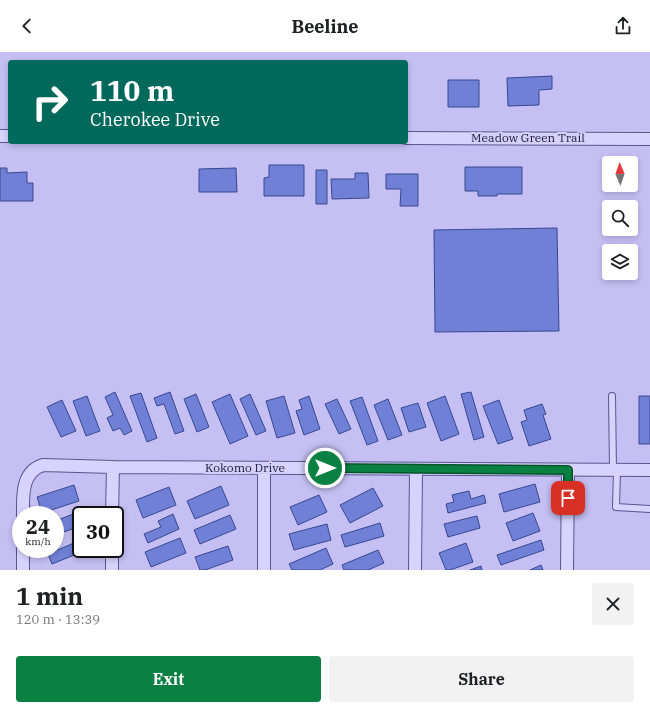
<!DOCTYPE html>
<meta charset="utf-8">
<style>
body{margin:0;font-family:"IBM Plex Serif",serif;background:#f2f2f2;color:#202124;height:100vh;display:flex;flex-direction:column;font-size:15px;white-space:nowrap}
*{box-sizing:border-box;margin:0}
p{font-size:13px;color:#757577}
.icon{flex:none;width:22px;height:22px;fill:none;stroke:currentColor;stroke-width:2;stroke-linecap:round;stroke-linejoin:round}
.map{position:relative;height:518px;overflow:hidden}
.side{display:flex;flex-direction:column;background:#fff;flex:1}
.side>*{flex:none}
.hud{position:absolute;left:8px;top:8px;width:400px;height:84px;border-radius:4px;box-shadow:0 2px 6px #0003;background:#00695c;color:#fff;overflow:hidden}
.needle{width:26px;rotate:358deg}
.fabs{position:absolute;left:602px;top:104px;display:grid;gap:8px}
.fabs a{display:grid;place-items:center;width:36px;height:36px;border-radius:4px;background:#fff;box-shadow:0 2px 6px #0003;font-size:20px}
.speed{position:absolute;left:12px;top:454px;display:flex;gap:8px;font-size:20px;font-weight:700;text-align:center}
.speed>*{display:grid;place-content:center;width:52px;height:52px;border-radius:50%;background:#fff;box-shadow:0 2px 6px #0003;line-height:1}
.speed small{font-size:10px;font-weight:400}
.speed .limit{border:2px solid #111;border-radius:6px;background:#fff;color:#111}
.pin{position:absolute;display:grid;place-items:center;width:34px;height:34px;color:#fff;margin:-17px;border-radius:8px;box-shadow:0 2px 6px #0006}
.me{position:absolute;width:44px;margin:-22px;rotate:90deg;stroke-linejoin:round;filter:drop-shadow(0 0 3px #0008)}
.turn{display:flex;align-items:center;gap:14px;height:84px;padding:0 16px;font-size:18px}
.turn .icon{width:52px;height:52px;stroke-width:2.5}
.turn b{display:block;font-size:28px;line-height:34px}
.round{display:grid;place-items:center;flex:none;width:42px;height:42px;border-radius:4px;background:#f2f2f2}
.headline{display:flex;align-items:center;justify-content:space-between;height:68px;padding:0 16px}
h1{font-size:24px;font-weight:800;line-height:30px}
.button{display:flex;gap:8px;margin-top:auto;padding:8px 16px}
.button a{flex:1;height:46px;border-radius:4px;background:#0b8043;color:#fff;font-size:16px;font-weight:800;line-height:46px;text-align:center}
.button a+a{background:#f2f2f2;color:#202124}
header{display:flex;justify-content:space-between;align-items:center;height:52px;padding:0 16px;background:#fff;font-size:18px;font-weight:800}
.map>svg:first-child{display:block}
.building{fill:#7080d6;stroke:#384890}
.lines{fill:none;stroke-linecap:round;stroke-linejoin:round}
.service-casing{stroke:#55578e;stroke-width:8}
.minor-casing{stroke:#55578e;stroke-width:14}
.service{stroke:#d8d3fd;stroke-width:6}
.minor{stroke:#d8d3fd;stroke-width:12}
.route-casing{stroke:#07532c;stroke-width:10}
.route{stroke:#0b8043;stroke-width:7}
.labels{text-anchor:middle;stroke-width:4;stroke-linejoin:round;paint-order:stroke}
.street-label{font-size:12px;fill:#1b1e3b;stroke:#d5cff9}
</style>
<header><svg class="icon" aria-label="back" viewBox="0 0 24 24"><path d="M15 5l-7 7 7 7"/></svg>Beeline<svg class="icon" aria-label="share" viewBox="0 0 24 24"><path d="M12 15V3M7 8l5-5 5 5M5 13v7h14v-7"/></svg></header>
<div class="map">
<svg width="650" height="518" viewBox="0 0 650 518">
<rect width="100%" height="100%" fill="#c5bff3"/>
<!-- building -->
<path class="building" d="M 552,24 L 552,37 L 539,38 L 539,53 L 508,54 L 507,26 Z
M 448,28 L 479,28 L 479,55 L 448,55 Z
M 269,113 L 304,113 L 304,144 L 264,144 L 264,126 L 269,125 Z
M 465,115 L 522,115 L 522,142 L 497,142 L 497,144 L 478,144 L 478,139 L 465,139 Z
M 0,116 L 7,116 L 7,121 L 27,120 L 27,131 L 33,131 L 33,149 L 0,149 Z
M 236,116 L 237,140 L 199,140 L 199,117 Z
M 316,118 L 327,118 L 327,152 L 316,152 Z
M 355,121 L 368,121 L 369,146 L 332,147 L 331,127 L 355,127 Z
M 386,122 L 418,122 L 418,154 L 400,154 L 401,137 L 386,137 Z
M 557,176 L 559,279 L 435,280 L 434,178 Z
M 115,340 L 132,379 L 124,383 L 120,376 L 113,379 L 107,366 L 113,363 L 105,345 Z
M 170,340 L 184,379 L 175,382 L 164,352 L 157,354 L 154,346 Z
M 471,340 L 484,385 L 474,388 L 461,342 Z
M 141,341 L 157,386 L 147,390 L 130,344 Z
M 196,342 L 209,375 L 197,380 L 184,347 Z
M 230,342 L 248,384 L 230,392 L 212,350 Z
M 250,342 L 266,379 L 256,383 L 240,347 Z
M 87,344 L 100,379 L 86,384 L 73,349 Z
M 284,344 L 295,381 L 277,386 L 266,349 Z
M 309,344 L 320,377 L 304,383 L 296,359 L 302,357 L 299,348 Z
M 445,344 L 459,382 L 441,389 L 427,351 Z
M 639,344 L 650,344 L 650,392 L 639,392 Z
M 362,345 L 378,389 L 367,393 L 350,349 Z
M 337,347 L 351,377 L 339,382 L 325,352 Z
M 388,347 L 402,383 L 388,388 L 374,353 Z
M 62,348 L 76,379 L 61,385 L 47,355 Z
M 499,348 L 513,387 L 498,392 L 483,354 Z
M 418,351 L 426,375 L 409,380 L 401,356 Z
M 542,352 L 546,362 L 543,363 L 551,387 L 529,394 L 521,370 L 527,368 L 524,358 Z
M 535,432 L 540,450 L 504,460 L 499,442 Z
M 74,433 L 79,449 L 42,461 L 37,445 Z
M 221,434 L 229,453 L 195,467 L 187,449 Z
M 169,435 L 176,453 L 143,466 L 136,448 Z
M 373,436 L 383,454 L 350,471 L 340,453 Z
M 469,439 L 471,447 L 484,443 L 486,451 L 448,461 L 446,452 L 454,450 L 452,443 Z
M 319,443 L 327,460 L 298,473 L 290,455 Z
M 76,461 L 81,474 L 55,483 L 55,469 Z
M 533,461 L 540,479 L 513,489 L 506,471 Z
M 173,462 L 179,477 L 148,491 L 144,482 L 161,475 L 158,469 Z
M 230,463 L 236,477 L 200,492 L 194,478 Z
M 477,464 L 480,476 L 448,485 L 444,472 Z
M 380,471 L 384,484 L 345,495 L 341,483 Z
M 327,472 L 331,488 L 294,498 L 289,482 Z
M 180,486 L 186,501 L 151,515 L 145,500 Z
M 81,488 L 81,497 L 89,497 L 52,512 L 48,502 Z
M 541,488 L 544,498 L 501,513 L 497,503 Z
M 466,491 L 473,510 L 450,518 L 446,518 L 439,501 Z
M 228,494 L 233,508 L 205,518 L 200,518 L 195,505 Z
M 326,496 L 333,512 L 320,518 L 292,518 L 289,512 Z
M 378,498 L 384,511 L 368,518 L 344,518 L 342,513 Z
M 541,513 L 543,518 L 530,518 Z
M 481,514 L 482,518 L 470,518 Z"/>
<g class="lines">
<defs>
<path id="service" d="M 612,344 L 613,418
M 617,418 L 616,455 L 650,457"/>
<path id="minor" d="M 0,84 L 10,84
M 406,86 L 650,87
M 23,463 C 23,444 21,420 43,413 L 113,415 L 650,418
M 112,463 L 113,415
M 23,497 L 23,518
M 112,518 L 112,497
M 264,518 L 264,416
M 415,518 L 416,417
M 567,518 L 568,418"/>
</defs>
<!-- service casing -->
<use href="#service" class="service-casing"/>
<!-- minor casing -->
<use href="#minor" class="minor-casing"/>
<!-- service -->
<use href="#service" class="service"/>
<!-- minor -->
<use href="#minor" class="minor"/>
</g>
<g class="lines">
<defs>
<path id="route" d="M 325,416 L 568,418 L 568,446"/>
</defs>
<!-- route casing -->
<use href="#route" class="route-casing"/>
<!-- route -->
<use href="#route" class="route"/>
</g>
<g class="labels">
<!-- street labels -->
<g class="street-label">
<text x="528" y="90">Meadow Green Trail</text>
<text x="245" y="420">Kokomo Drive</text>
</g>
</g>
</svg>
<div class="fabs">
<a><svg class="needle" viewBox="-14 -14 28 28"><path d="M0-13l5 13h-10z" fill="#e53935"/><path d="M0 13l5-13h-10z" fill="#757577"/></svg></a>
<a><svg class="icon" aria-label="search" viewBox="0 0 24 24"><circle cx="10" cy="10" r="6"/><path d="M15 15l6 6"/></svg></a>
<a><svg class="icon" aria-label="layers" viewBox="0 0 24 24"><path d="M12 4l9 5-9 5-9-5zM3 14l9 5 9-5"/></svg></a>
</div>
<div class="speed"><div>24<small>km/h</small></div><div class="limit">30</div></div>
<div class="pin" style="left:568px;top:446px;background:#d93025"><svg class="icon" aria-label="arrive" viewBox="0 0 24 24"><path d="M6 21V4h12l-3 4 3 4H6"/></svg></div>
<svg class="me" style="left:325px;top:416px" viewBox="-20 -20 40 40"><circle r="17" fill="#0b8043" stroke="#fff" stroke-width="3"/><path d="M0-11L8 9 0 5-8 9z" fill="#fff"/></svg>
<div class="hud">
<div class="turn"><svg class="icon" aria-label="right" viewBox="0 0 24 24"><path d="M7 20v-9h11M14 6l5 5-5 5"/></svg><div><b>110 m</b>Cherokee Drive</div></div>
</div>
</div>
<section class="side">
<div class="headline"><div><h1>1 min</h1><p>120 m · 13:39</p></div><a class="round"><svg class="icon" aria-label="close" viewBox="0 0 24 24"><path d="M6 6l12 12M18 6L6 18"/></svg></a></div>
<div class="button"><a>Exit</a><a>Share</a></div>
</section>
